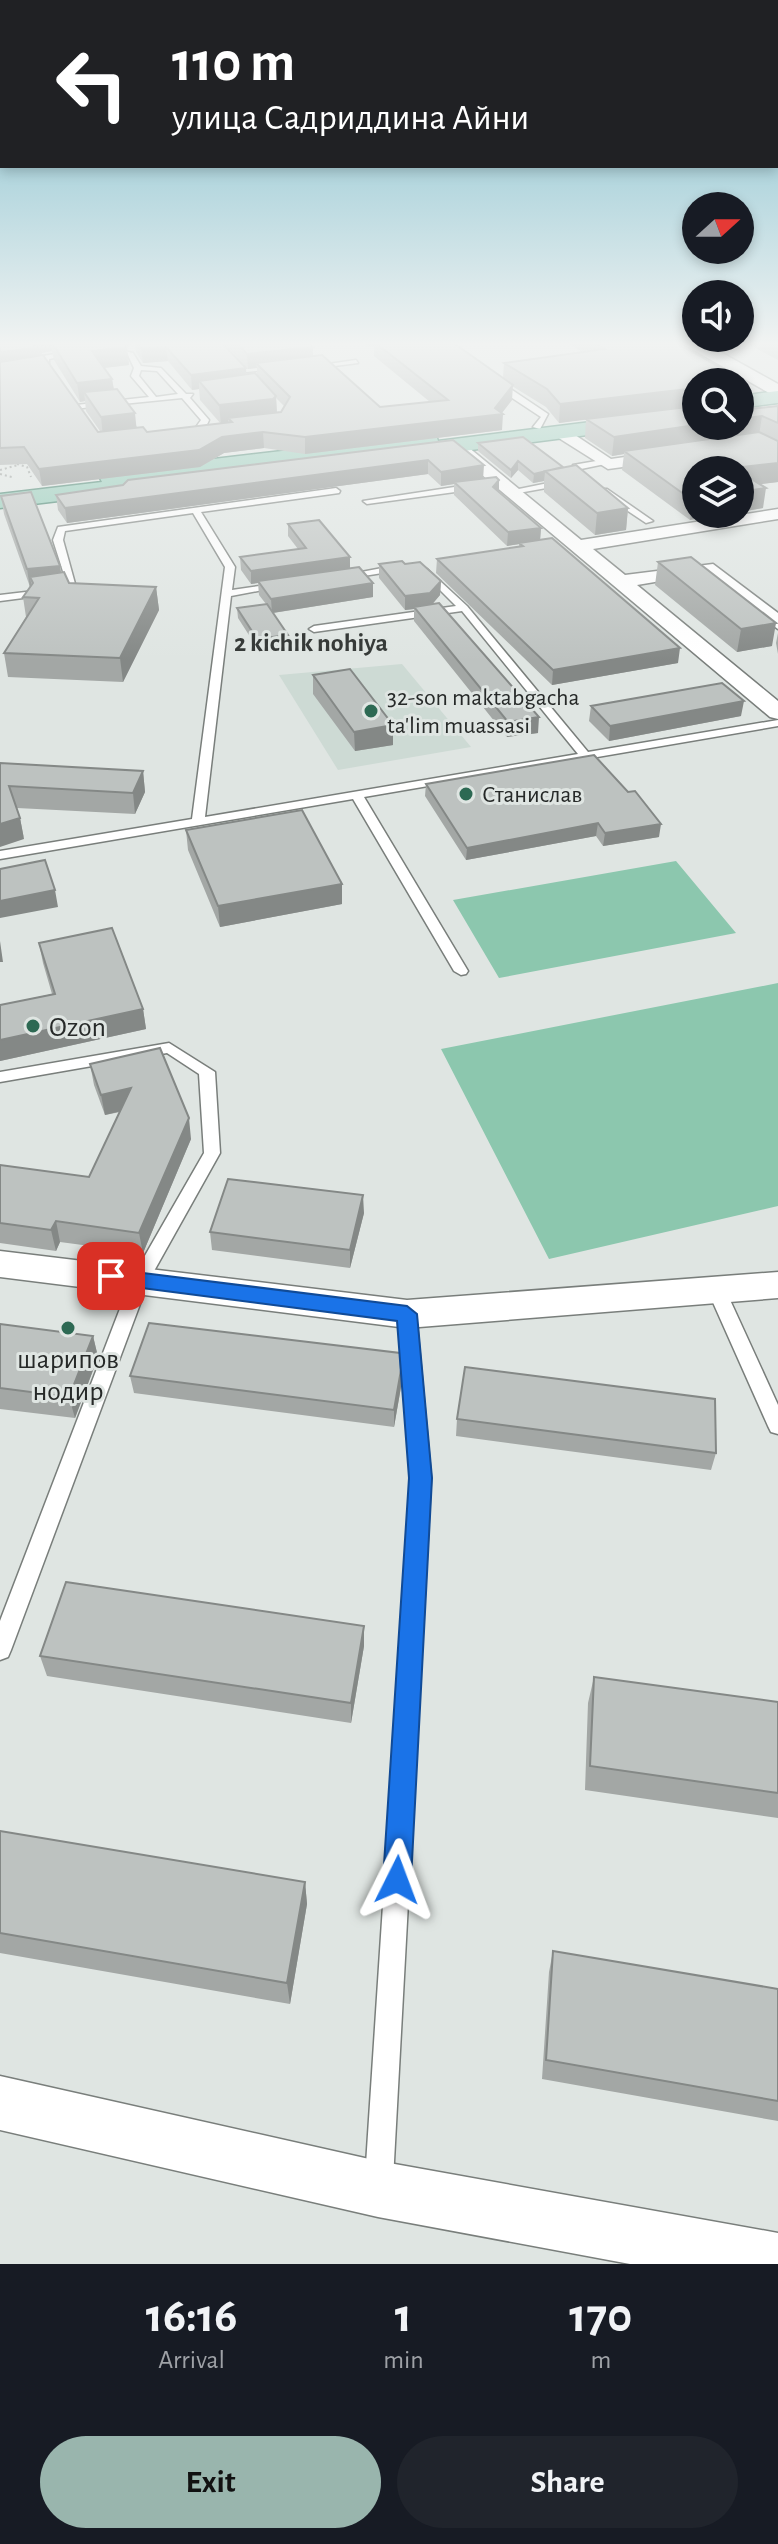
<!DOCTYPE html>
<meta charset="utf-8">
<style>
body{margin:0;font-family:"Alegreya Sans",sans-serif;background:#20242c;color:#f1f3f6;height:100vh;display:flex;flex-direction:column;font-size:30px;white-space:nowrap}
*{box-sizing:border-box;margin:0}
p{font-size:26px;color:#9ea1a6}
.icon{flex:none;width:44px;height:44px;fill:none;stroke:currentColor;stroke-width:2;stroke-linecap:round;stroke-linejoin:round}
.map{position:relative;height:2264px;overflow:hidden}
.side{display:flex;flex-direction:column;background:#171b24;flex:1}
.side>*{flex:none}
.hud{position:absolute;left:0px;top:0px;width:778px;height:168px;box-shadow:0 4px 12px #0003;background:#202124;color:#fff;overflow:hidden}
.needle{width:52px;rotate:69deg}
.buttons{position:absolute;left:682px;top:192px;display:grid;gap:16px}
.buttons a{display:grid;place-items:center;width:72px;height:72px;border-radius:50%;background:#171b24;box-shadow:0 4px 12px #0003;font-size:40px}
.pin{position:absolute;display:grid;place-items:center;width:68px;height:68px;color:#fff;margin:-34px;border-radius:16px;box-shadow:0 4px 12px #0006}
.me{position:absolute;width:88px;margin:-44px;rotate:3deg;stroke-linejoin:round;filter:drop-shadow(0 0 6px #0008)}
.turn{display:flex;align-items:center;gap:28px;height:168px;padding:0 40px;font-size:36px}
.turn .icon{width:104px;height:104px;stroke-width:2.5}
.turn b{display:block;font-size:56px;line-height:68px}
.eta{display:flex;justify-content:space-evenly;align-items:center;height:136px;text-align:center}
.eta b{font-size:48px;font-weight:700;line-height:56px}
.button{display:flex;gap:16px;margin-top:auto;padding:16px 40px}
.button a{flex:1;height:92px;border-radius:48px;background:#99b5ad;color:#111;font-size:32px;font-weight:700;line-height:92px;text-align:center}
.button a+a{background:#20242c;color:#f1f3f6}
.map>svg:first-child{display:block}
.built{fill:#cddad4}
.green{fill:#8cc7ae}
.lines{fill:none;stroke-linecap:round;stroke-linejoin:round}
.service-casing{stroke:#797e7b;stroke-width:3}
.minor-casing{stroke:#797e7b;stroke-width:3}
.secondary-casing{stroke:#797e7b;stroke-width:3}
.primary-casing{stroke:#347861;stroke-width:3}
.path{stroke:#919693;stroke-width:2;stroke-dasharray:2 3;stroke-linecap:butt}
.service{fill:#fff;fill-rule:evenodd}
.minor{fill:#fff;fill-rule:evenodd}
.secondary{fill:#fff;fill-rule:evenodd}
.primary{fill:#8ac7b2;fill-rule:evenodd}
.wall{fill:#a3a7a5;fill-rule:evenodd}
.shaded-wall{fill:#848886}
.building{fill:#bdc2c0;stroke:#848886;stroke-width:2}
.route{fill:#1a73e8;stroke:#114b97;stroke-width:2}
.poi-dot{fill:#2d6953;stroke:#dfe5e2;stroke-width:3}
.labels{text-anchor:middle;stroke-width:6;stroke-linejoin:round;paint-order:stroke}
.far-poi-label{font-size:24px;fill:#262928;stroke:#dfe5e2;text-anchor:start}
.far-neighbourhood-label{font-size:26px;font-weight:bold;fill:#363a38;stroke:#dfe5e2}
.poi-label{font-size:28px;fill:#262928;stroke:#dfe5e2;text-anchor:start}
</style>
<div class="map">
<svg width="778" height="2264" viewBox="0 0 778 2264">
<rect width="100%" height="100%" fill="#dfe5e2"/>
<!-- built -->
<path class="built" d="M 402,664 L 471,747 L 338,770 L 279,675 Z"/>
<!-- green -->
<path class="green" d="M 676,861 L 736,933 L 499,978 L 453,900 Z
M 778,983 L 778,1206 L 549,1259 L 441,1049 Z"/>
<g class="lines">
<defs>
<path id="service" d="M 80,344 L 93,344 L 133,353 L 141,366 L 161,368 L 186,394 L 193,394 L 190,398 L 209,420 C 206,428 200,435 191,434 L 201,420 L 182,398 L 73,409 L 76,405 L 149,397 L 131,376 L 134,368 L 128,355 ZM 141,370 L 157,371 L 178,394 L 156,397 L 139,376 Z
M 73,351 L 75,354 L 49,359 L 49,364 L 32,371 L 0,374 L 0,370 L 31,367 L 43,362 L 43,356 Z
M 356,360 L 358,363 L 311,369 L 307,367 Z
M 278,370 L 276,373 L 246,376 L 242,374 Z
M 491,380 L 497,380 L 548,414 L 540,429 L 533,427 L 541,417 L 491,384 Z
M 602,460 L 605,464 L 581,469 L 583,475 L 574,483 L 513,494 L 509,491 L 568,479 L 575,474 L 573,465 Z
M 474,484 L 477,485 L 477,489 L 367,504 L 363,501 Z
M 336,488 L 340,491 L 339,493 L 201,512 L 235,567 L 232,590 L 279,583 L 284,586 L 231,596 L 205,817 L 578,754 L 462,611 L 314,632 L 309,629 L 314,626 L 456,606 L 422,572 L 427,569 L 467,606 L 588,752 L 778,720 L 778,726 L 364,797 L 468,971 L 466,974 L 461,975 L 454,971 L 353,799 L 0,859 L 0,851 L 192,819 L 225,567 L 193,513 L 65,531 L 63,540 L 77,591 L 0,601 L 0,595 L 68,587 L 53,540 L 58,527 Z
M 601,489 L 607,489 L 653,521 L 646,523 L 601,493 Z
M 398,565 L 401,566 L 401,570 L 345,579 L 340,576 Z
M 169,1043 L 215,1072 L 220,1153 L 149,1280 L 11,1650 L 8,1657 L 0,1660 L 0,1621 L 131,1280 L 204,1153 L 199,1074 L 167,1053 L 0,1082 L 0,1072 Z
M 716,1282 L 722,1284 L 725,1289 L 778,1405 L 778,1434 L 771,1432 L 768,1426 L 707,1289 L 710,1284 Z
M 407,1307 L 413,1309 L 416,1314 L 431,1478 L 393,2180 L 389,2190 L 379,2194 L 369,2190 L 365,2180 L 411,1478 L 398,1314 L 401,1309 Z"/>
<path id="minor" d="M 554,429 L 566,429 L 611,459 L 667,451 L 675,456 L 667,461 L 608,469 L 554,435 Z
M 450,442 L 462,442 L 581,540 L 778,509 L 778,519 L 593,549 L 625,575 L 713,564 L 778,613 L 778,629 L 702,574 L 637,585 L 778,701 L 778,719 L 770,717 L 450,448 Z
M 0,1251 L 407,1300 L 778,1272 L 778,1298 L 407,1328 L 0,1277 Z
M 0,2076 L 378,2161 L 778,2233 L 778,2264 L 630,2264 L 378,2217 L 0,2130 Z"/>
<path id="secondary" d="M 683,344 L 706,344 L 778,384 L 778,398 Z"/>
<path id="primary" d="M 778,391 L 778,403 L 740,408 L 740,396 Z
M 696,409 L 696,421 L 401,459 L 393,457 L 391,451 L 151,480 L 154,484 L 150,489 L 142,491 L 0,508 L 0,494 L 102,482 L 100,478 L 103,473 L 111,471 L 428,434 L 436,435 L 438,441 Z"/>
</defs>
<!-- service casing -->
<use href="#service" class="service-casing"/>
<!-- minor casing -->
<use href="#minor" class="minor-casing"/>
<!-- secondary casing -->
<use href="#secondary" class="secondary-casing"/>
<!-- primary casing -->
<use href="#primary" class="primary-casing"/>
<!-- path -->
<path class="path" d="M 17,464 L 27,467 L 31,477
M 0,470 L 18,465
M 0,474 L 12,477"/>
<!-- service -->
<use href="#service" class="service"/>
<!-- minor -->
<use href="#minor" class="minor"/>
<!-- secondary -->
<use href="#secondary" class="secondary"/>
<!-- primary -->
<use href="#primary" class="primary"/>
</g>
<!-- wall -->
<path class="wall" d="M 0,344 L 223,344 L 246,368 L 246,374 L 257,376 L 257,368 L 248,369 L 225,344 L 310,344 L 313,347 L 313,356 L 380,407 L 430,402 L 374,356 L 374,347 L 369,347 L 365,344 L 455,344 L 503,378 L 504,363 L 582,352 L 569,344 L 678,344 L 732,374 L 731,382 L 696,382 L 696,426 L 778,406 L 778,482 L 760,484 L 763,508 L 740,512 L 740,470 L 690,520 L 622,470 L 624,454 L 612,456 L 585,438 L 586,419 L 559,423 L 546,407 L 512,386 L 512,400 L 502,413 L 502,430 L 305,454 L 264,448 L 224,453 L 200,467 L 42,486 L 27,464 L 0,465 ZM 135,344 L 136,352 L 143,363 L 168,361 L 192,390 L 199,389 L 200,400 L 221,424 L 147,432 L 137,427 L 114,389 L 112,379 L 104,368 L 129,365 L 126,345 ZM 52,351 L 54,360 L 80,402 L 85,401 L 86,411 L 100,431 L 98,432 L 42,355 L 42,353 ZM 276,398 L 284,406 L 281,412 L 277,412 Z
M 748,344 L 778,344 L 778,360 Z
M 453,440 L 484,478 L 499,480 L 499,492 L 541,528 L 540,540 L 678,663 L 552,685 L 436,573 L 437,559 L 519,547 L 519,544 L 507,546 L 454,495 L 454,484 L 441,486 L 428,474 L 67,523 L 58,510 L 56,495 Z
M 478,443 L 563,467 L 628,508 L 626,530 L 595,535 L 544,492 L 544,481 L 533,483 L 518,470 L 511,478 L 478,451 Z
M 1,496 L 60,566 L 61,573 L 69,583 L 156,587 L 159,610 L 123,682 L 8,677 L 4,653 L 26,617 L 23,597 L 30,587 L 4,514 Z
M 288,524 L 350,557 L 350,568 L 373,583 L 373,597 L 273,613 L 288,645 L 258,649 L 238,618 L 237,608 L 266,604 L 259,595 L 258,583 L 251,584 L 241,570 L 240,557 L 298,549 L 288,536 Z
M 658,562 L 772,646 L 737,652 L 655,585 Z
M 379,564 L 405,564 L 441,581 L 440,595 L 432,604 L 538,733 L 507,737 L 414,621 L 414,609 L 405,610 L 379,578 Z
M 778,633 L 778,654 L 776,643 Z
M 313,675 L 393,745 L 355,751 L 313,694 Z
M 591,706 L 741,716 L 609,741 L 589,721 Z
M 0,763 L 143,771 L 145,792 L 135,814 L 17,808 L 20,818 L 24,839 Z
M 426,784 L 659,837 L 603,846 L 596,836 L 466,860 L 425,796 Z
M 186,830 L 342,904 L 220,927 L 188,850 Z
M 39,943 L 143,1009 L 146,1029 L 0,1061 L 0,1005 L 52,994 L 43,963 Z
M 90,1064 L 191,1139 L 143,1253 L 60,1242 L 56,1251 L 0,1243 L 0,1165 L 89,1177 L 120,1112 L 105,1115 L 94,1085 Z
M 364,1213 L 350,1268 L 212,1250 L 210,1232 Z
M 0,1324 L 93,1336 L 98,1357 L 75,1418 L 0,1409 Z
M 130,1376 L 401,1387 L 394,1427 L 134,1393 Z
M 457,1419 L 716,1453 L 711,1470 L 456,1436 Z
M 364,1626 L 364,1646 L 351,1723 L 47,1676 L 40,1656 Z
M 594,1677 L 778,1702 L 778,1818 L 585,1790 L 588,1703 Z
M 0,1831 L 305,1882 L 307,1904 L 290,2004 L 0,1953 Z
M 553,1951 L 778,1989 L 778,2121 L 542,2079 L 549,1972 Z"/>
<!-- shaded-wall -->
<path class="shaded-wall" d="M 38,344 L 52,344 L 52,351 L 42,353 L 40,360 L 0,368 L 0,352 Z
M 127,347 L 129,365 L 94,369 L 92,351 Z
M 166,347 L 168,361 L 143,363 L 141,348 Z
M 313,347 L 313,362 L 256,363 L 257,368 L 248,369 L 247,354 Z
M 246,368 L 247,384 L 199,381 L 199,389 L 192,390 L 191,375 Z
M 732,374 L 731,382 L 724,382 Z
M 112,379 L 115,398 L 84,392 L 85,401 L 80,402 L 77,383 Z
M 513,385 L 512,400 L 501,414 L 503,414 L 502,430 L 305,454 L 305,437 L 495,408 Z
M 696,388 L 696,406 L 559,423 L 560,404 Z
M 276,396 L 277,415 L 228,418 L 228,423 L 221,424 L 219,405 Z
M 696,411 L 696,426 L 740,426 L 740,419 L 762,416 L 759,435 L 624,451 L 624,454 L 612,456 L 614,437 L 693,414 Z
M 135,413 L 137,433 L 103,437 L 101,417 Z
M 263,432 L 264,448 L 224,453 L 200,467 L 42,486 L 39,469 L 222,437 Z
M 428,460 L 428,474 L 67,523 L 65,508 Z
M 518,461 L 518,470 L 511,478 L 511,470 Z
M 778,463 L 778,482 L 740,487 L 740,470 L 734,470 L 734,468 Z
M 484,465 L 483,480 L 454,482 L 454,484 L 441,486 L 441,472 Z
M 545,472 L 544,481 L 533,483 L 534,474 Z
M 499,480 L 499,493 L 493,487 Z
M 766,488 L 763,508 L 740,512 L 740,492 Z
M 696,499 L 696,514 L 727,514 L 690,520 L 692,500 Z
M 628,508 L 626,530 L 595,535 L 597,513 Z
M 541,528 L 540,541 L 507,546 L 508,532 Z
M 350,557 L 350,569 L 251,584 L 251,571 Z
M 60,566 L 63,585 L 30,577 L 32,588 L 30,588 L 27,569 Z
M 441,581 L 440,595 L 430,607 L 414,607 L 414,609 L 405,610 L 405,596 Z
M 373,583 L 373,597 L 272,613 L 271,599 Z
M 156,587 L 159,610 L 123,682 L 120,658 Z
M 776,623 L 772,646 L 737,652 L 741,629 Z
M 288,635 L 288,645 L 258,649 L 257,639 Z
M 680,648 L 678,663 L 552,685 L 553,670 Z
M 744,701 L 741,716 L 609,741 L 610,726 Z
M 539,717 L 538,733 L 507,737 L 508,722 Z
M 393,725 L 393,745 L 355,751 L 354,732 Z
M 143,771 L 145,792 L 135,814 L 133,793 Z
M 20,818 L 24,839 L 0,847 L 0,824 Z
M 598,823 L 596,836 L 466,860 L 467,848 Z
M 661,824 L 659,837 L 603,846 L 605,833 Z
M 342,884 L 342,904 L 220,927 L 218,906 Z
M 55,890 L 58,907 L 0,918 L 0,901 Z
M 0,941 L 3,962 L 0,962 Z
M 143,1009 L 146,1029 L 0,1061 L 0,1040 Z
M 131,1088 L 134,1108 L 105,1115 L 101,1095 Z
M 189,1118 L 191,1139 L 143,1253 L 139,1233 Z
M 363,1195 L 364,1213 L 350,1268 L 350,1250 Z
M 56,1221 L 60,1242 L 56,1251 L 51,1230 Z
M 93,1336 L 98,1357 L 75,1418 L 69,1397 Z
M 401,1370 L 401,1387 L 394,1427 L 394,1410 Z
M 364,1626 L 364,1646 L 351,1723 L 351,1703 Z
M 305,1882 L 307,1904 L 290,2004 L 287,1983 Z"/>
<!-- building -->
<path class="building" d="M 0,344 L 38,344 L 28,349 L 0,352 Z
M 53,344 L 126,344 L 127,347 L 92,351 L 112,379 L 77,383 Z
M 139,344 L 223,344 L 246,368 L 191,375 L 166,347 L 141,348 Z
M 238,344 L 310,344 L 313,347 L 247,354 Z
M 377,344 L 455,344 L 513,385 L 495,408 L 503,414 L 305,437 L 263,432 L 222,437 L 199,450 L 39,469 L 24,447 L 0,448 L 0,362 L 43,355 L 98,432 L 143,427 L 147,432 L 232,422 L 228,418 L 281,412 L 290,397 L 256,363 L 322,355 L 380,407 L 448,400 Z
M 597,344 L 678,344 L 732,374 L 724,382 L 696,382 L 696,388 L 560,404 L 547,389 L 504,363 L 605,349 Z
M 255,373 L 276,396 L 273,399 L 219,405 L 199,381 Z
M 117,389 L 135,413 L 101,417 L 84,392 Z
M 696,406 L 696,411 L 693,414 L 696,414 L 696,425 L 614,437 L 586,419 Z
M 778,406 L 778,423 L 762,416 L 740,419 L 740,410 Z
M 759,432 L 778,441 L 778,463 L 734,468 L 737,470 L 696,470 L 696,499 L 692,500 L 624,451 Z
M 523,437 L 563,467 L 534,474 L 518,461 L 511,470 L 478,443 Z
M 453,440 L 484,465 L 441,472 L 428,460 L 65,508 L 56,495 L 123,485 L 128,480 Z
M 576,465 L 628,508 L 597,513 L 545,471 Z
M 740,472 L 766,488 L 740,492 Z
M 496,477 L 499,480 L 493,487 L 541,528 L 508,532 L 454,482 Z
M 31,492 L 60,566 L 27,569 L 1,496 Z
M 319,520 L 350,557 L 251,571 L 240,557 L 306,548 L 288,524 Z
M 552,538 L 680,648 L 553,670 L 437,559 L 523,546 L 519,543 Z
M 691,557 L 776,623 L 741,629 L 658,562 Z
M 402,561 L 405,564 L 420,562 L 441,581 L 430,593 L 405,596 L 379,564 Z
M 359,567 L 373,583 L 271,599 L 258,581 Z
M 64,572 L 69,583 L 156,587 L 120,658 L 4,653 L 39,598 L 23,597 L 33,583 L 30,577 Z
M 439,603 L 539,717 L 508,722 L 414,607 Z
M 267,604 L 288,635 L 257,639 L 237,608 Z
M 350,669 L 393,725 L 354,732 L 313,675 Z
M 722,683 L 744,701 L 610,726 L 591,706 Z
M 594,755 L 628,792 L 635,791 L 661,824 L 605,833 L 598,823 L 467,848 L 426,784 Z
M 0,763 L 143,771 L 133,793 L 9,786 L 20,818 L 0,824 Z
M 302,810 L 342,884 L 218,906 L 186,830 Z
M 45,860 L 55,890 L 0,901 L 0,869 Z
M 112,928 L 143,1009 L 0,1040 L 0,1005 L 55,994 L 39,943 Z
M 160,1048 L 189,1118 L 139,1233 L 56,1221 L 51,1230 L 0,1223 L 0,1165 L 89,1177 L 131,1088 L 101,1095 L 90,1064 Z
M 228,1179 L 363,1195 L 350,1250 L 210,1232 Z
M 149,1323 L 400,1353 L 401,1370 L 394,1410 L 130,1376 Z
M 0,1324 L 93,1336 L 69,1397 L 0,1388 Z
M 465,1367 L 715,1399 L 716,1453 L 457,1419 Z
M 66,1582 L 364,1626 L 351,1703 L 40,1656 Z
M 594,1677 L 778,1702 L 778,1793 L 590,1766 Z
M 0,1831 L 305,1882 L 287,1983 L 0,1933 Z
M 553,1951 L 778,1989 L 778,2101 L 546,2060 Z"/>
<!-- sky -->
<linearGradient id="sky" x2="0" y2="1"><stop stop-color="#71b8c9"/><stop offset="0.52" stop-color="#f1f3f2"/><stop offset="1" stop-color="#f1f3f2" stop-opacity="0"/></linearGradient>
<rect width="778" height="661" fill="url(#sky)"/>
<!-- route -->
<path class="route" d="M 111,1269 L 407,1306 L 417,1314 L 432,1478 L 411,1880 L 407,1890 L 397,1894 L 387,1890 L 383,1880 L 409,1478 L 397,1321 L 111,1284 L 101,1276 Z"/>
<!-- markers -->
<g class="poi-dot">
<circle cx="371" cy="711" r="8"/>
<circle cx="466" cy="794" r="8"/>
<circle cx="33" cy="1026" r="8"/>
<circle cx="68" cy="1328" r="8"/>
</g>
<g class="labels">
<!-- far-poi labels -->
<g class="far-poi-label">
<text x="387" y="705">32-son maktabgacha<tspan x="387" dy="28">ta'lim muassasi</tspan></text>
<text x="482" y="802">Станислав</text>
</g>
<!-- far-neighbourhood labels -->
<g class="far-neighbourhood-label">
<text x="311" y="651">2 kichik nohiya</text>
</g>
<!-- poi labels -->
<g class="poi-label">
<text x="49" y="1036">Ozon</text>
<text x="68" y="1368" text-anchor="middle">шарипов<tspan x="68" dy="32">нодир</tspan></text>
</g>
</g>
</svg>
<div class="buttons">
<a><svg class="needle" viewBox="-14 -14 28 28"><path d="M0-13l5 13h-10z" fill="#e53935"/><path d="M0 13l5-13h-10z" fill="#9ea1a6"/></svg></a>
<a><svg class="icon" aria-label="sound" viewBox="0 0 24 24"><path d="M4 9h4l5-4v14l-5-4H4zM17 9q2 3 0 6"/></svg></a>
<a><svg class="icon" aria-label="search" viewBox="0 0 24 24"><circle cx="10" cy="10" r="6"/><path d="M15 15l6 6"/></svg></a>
<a><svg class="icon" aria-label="layers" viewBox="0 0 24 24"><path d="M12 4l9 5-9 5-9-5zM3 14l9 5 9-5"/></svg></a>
</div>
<div class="pin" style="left:111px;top:1276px;background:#d93025"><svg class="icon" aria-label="arrive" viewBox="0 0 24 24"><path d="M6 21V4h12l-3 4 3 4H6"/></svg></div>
<svg class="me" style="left:397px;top:1880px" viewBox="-20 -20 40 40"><path d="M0-17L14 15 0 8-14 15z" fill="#1a73e8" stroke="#fff" stroke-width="4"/></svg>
<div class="hud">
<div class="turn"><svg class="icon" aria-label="left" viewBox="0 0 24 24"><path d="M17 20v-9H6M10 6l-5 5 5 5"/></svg><div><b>110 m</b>улица Садриддина Айни</div></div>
</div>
</div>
<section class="side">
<div class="eta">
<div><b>16:16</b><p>Arrival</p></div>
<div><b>1</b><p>min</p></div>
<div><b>170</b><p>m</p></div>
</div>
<div class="button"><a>Exit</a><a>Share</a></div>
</section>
